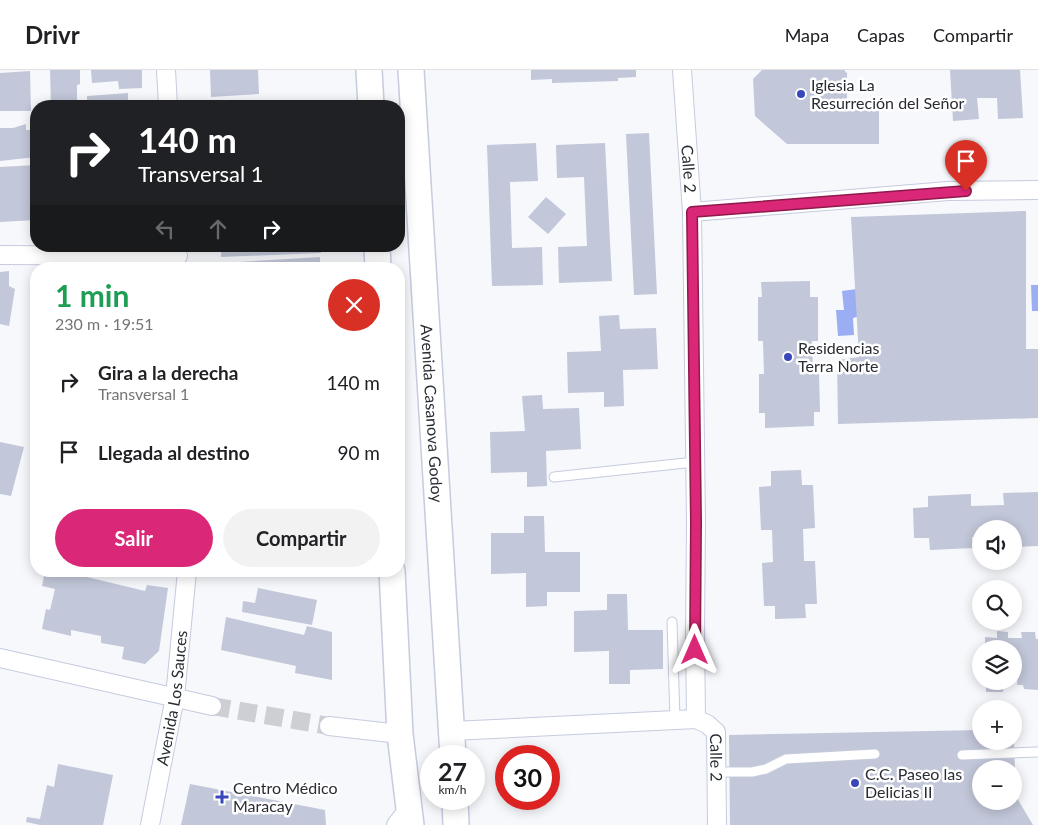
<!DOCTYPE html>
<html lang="es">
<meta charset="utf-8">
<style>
body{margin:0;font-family:Lato,sans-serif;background:#f2f2f2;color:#202124;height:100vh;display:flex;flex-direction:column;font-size:19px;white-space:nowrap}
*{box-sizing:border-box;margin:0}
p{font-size:16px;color:#757577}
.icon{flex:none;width:28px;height:28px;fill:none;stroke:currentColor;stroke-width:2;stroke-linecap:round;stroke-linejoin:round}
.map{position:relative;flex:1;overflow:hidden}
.drawer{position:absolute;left:30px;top:192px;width:375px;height:315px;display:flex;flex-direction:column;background:#fff;border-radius:20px;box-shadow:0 2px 12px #0003}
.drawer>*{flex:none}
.banner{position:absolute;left:30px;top:30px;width:375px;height:152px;border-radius:20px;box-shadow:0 2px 12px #0003;background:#202124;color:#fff;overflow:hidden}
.tools{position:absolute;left:972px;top:450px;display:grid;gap:10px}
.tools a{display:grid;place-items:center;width:50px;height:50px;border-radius:50%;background:#fff;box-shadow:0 2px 12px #0003;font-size:25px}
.speed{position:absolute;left:420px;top:675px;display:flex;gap:10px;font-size:25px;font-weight:700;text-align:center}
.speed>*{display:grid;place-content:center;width:65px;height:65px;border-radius:50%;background:#fff;box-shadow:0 2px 12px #0003;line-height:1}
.speed small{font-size:12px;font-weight:400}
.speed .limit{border:8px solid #d22;background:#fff;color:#111}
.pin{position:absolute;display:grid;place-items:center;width:42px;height:42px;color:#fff;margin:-51px -21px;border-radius:50% 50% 50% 0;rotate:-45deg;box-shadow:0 0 5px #0007}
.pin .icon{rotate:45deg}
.me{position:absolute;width:55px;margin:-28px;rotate:0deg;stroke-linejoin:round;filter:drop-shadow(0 0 4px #0008)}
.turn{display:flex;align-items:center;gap:18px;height:105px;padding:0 25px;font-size:22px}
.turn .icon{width:65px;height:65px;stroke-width:2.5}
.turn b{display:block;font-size:35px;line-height:42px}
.lanes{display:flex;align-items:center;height:48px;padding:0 25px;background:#0003;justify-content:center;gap:25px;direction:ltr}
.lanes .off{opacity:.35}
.round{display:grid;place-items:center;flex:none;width:52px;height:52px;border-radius:26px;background:#f2f2f2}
.summary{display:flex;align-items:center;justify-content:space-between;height:85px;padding:0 25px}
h1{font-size:30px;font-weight:700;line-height:38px;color:#1e9e55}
.cta{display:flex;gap:10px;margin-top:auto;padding:10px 25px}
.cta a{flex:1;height:58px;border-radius:30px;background:#db2777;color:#fff;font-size:20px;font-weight:700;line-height:58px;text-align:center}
.cta a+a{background:#f2f2f2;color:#202124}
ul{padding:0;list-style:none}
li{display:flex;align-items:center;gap:15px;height:70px;padding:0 25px}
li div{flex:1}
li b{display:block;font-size:19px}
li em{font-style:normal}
header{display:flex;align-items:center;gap:30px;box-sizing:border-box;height:70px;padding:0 25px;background:#fff;border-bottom:1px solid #e0e0e0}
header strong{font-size:24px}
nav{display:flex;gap:28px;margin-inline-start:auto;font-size:18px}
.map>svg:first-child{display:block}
.water{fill:#9baef3}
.building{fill:#c2c7d9}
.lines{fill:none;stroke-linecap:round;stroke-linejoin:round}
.street-tunnel{stroke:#cecfd4;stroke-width:18;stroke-dasharray:18 9;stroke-linecap:butt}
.lane-casing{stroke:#c6cbde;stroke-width:11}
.street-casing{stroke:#c6cbde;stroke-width:20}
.secondary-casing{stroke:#c6cbde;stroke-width:28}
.lane{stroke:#fff;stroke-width:9}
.street{stroke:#fff;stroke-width:18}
.secondary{stroke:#fff;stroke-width:25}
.route-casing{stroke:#8e194d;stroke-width:12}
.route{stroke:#db2777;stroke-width:9}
.poi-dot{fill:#3a47ba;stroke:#fff;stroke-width:2}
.labels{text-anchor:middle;stroke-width:5;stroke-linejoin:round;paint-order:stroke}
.poi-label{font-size:16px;fill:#2a2c33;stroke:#fff;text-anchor:start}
.street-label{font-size:16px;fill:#2a2c33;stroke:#fff}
</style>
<header>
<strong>Drivr</strong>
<nav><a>Mapa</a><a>Capas</a><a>Compartir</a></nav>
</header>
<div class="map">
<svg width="1038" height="755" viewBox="0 0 1038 755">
<rect width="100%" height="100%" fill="#f7f8fc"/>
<!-- water -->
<path class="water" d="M 1031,215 L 1038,215 L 1038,241 L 1032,241 Z
M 857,219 L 860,246 L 853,248 L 854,265 L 838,266 L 836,240 L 844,240 L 842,221 Z"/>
<!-- building -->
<path class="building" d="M 50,0 L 80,0 L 80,14 L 77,15 L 77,36 L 51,36 Z
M 91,0 L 142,0 L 142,18 L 119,19 L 118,11 L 92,13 Z
M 210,0 L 258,0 L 259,24 L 211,27 Z
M 531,0 L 636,0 L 636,7 L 618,8 L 618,11 L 552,13 L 552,9 L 531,10 Z
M 762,0 L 844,0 L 847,3 L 847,40 L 879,40 L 879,74 L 787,74 L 755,46 L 753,9 Z
M 950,0 L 1020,0 L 1023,48 L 998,49 L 997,28 L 977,28 L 979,49 L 953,51 Z
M 30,1 L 31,41 L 0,41 L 0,3 Z
M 128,23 L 128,36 L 87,36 L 87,26 Z
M 296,34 L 296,36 L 273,36 L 273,35 Z
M 26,54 L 26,60 L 36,60 L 36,87 L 0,91 L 0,58 L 13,58 Z
M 649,63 L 657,224 L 634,225 L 626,64 Z
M 536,73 L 538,111 L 510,112 L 512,178 L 542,177 L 543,215 L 492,216 L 487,75 Z
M 605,73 L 612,211 L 559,213 L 558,177 L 587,176 L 584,107 L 557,108 L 556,75 Z
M 36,95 L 36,150 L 0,152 L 0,97 Z
M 546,127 L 566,144 L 548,164 L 528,147 Z
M 1026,141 L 1026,279 L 1038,279 L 1038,348 L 838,354 L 837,290 L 859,287 L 851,147 Z
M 221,176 L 321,176 L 321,183 L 221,187 Z
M 320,187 L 320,199 L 223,199 L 223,193 Z
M 9,201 L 9,216 L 15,219 L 9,256 L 0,254 L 0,202 Z
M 810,211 L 810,227 L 818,227 L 818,271 L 812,271 L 813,303 L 819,303 L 820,342 L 814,342 L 814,356 L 765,358 L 765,343 L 759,343 L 759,304 L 764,304 L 763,271 L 758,271 L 758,227 L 762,227 L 761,212 Z
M 619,245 L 620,259 L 656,258 L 658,299 L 623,300 L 624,336 L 604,337 L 604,322 L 568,323 L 567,282 L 601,281 L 599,246 Z
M 542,325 L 543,339 L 579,338 L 581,379 L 546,381 L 547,416 L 527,417 L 527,402 L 491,403 L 490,362 L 525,361 L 522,326 Z
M 0,372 L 24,377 L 11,426 L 0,424 Z
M 801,400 L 802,415 L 813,415 L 815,458 L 803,459 L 804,491 L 815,491 L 817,534 L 805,534 L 806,548 L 775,549 L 775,536 L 764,536 L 762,493 L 773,492 L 772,460 L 761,460 L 759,417 L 771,416 L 771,401 Z
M 1038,422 L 1038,476 L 1014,477 L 1014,459 L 981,459 L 981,467 L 972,467 L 973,478 L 930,480 L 929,468 L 914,468 L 913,438 L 928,437 L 928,426 L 971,424 L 971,436 L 1004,435 L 1003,423 Z
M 524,446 L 544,446 L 545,482 L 580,482 L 580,522 L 547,522 L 547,536 L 526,537 L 526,503 L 491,504 L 491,463 L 524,463 Z
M 45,501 L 62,501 L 145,521 L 147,515 L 168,518 L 159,581 L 145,594 L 122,589 L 124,577 L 101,573 L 101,566 L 71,560 L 71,566 L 42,559 L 46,539 L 50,540 L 55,519 L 42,516 Z
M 258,518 L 317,530 L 312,555 L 242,542 L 243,531 L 255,533 Z
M 607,524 L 627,524 L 628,560 L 663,560 L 663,599 L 630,600 L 630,614 L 609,614 L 609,581 L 574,582 L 574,541 L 607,540 Z
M 226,547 L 304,565 L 307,556 L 332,562 L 332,610 L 295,603 L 296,596 L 221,580 Z
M 997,561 L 1008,562 L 1008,568 L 1022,568 L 1021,562 L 1035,562 L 1036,569 L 1038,569 L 1038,620 L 1024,619 L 1023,615 L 1017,615 L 1018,606 L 1014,606 L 1014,579 L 985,579 L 985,567 L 997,568 Z
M 986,611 L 1011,611 L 1011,616 L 1004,616 L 1003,622 L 986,622 Z
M 981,660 L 981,671 L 1014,671 L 1015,699 L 981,699 L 981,731 L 1014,731 L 1014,700 L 1015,700 L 1017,728 L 1033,755 L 730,755 L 729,665 Z
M 58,694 L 113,705 L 103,755 L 40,755 L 26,752 L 27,747 L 40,749 L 47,715 L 54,717 Z
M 190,714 L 325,740 L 326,755 L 181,755 Z"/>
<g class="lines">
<!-- street-tunnel -->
<path class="street-tunnel" d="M 212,636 L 329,656"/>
<defs>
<path id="lane" d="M 554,407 L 695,392
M 672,552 L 675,650
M 962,685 L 1038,682
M 716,702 L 752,702 L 766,699 L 786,689 L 875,684"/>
<g id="street">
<path d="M 166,0 L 168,36"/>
<path id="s1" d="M 682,0 L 692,142 L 696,452 L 695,563 L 696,649 L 707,654 L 716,662 L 717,755"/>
<path d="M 692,142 L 948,121 L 1038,120"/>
<path d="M 0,185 L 178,186"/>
<path d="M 0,588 L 212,636"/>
<path d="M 329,656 L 400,664"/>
<path d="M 452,661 L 696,649"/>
<path id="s2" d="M 150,755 L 175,627 L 187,501"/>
<path d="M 396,755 L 410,737"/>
</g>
<g id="secondary">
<path d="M 369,0 L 371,36"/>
<path id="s3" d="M 411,0 L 453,686"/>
<path d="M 377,176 L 378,199"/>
<path d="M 392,501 L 400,664 L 411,755"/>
<path d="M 455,729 L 456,755"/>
</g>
</defs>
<!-- lane casing -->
<use href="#lane" class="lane-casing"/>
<!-- street casing -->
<use href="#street" class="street-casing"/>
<!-- secondary casing -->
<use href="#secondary" class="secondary-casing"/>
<!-- lane -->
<use href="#lane" class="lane"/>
<!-- street -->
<use href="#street" class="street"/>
<!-- secondary -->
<use href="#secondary" class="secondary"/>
</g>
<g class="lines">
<defs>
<path id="route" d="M 695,580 L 696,452 L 692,142 L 966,121"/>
</defs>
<!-- route casing -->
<use href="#route" class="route-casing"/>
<!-- route -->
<use href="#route" class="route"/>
</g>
<!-- markers -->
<g class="poi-dot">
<circle cx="801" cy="24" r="5"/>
<circle cx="788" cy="287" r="5"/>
<circle cx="855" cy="713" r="5"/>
<path d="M219.5 719.5h5v5h5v5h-5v5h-5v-5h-5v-5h5z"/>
</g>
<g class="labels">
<!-- poi labels -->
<g class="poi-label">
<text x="811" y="21">Iglesia La<tspan x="811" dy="18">Resurreción del Señor</tspan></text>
<text x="798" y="284">Residencias<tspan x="798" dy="18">Terra Norte</tspan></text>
<text x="865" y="710">C.C. Paseo las<tspan x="865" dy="18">Delicias II</tspan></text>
<text x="233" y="724">Centro Médico<tspan x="233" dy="18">Maracay</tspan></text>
</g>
<!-- street labels -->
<g class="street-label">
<text dy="6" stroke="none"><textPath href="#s1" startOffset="99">Calle 2</textPath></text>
<text dy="6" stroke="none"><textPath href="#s3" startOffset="344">Avenida Casanova Godoy</textPath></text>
<text dy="6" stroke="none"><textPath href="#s2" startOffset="129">Avenida Los Sauces</textPath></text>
<text dy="6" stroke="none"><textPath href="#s1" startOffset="699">Calle 2</textPath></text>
</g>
</g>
</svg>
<div class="tools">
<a><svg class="icon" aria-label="sound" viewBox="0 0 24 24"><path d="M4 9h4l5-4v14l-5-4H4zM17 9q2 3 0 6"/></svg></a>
<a><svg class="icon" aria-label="search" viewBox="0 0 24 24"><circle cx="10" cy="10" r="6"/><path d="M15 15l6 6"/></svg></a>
<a><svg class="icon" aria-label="layers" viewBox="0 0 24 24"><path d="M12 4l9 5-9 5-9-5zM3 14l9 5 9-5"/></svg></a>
<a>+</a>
<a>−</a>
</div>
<div class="speed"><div>27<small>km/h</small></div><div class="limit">30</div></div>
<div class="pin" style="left:966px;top:121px;background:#d93025"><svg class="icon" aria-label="arrive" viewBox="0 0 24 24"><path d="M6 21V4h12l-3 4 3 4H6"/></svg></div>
<svg class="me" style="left:695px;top:580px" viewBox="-20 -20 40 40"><path d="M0-17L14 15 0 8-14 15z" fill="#db2777" stroke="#fff" stroke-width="4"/></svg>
<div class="banner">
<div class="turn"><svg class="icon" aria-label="right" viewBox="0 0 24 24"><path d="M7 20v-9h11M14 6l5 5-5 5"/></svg><div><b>140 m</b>Transversal 1</div></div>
<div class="lanes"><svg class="icon off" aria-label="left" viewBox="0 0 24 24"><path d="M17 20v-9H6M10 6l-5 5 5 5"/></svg><svg class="icon off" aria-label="ahead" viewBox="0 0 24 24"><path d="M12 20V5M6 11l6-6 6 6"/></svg><svg class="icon" aria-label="right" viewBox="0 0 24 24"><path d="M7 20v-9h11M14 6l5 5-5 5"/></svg></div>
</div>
<section class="drawer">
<div class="summary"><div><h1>1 min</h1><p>230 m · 19:51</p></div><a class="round" style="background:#d93025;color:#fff"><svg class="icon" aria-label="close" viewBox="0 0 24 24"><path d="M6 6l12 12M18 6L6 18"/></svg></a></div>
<ul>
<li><svg class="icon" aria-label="right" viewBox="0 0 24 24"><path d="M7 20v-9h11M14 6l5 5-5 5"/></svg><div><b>Gira a la derecha</b><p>Transversal 1</p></div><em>140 m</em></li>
<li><svg class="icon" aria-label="arrive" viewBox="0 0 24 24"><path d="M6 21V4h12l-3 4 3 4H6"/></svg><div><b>Llegada al destino</b></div><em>90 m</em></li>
</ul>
<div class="cta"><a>Salir</a><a>Compartir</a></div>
</section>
</div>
